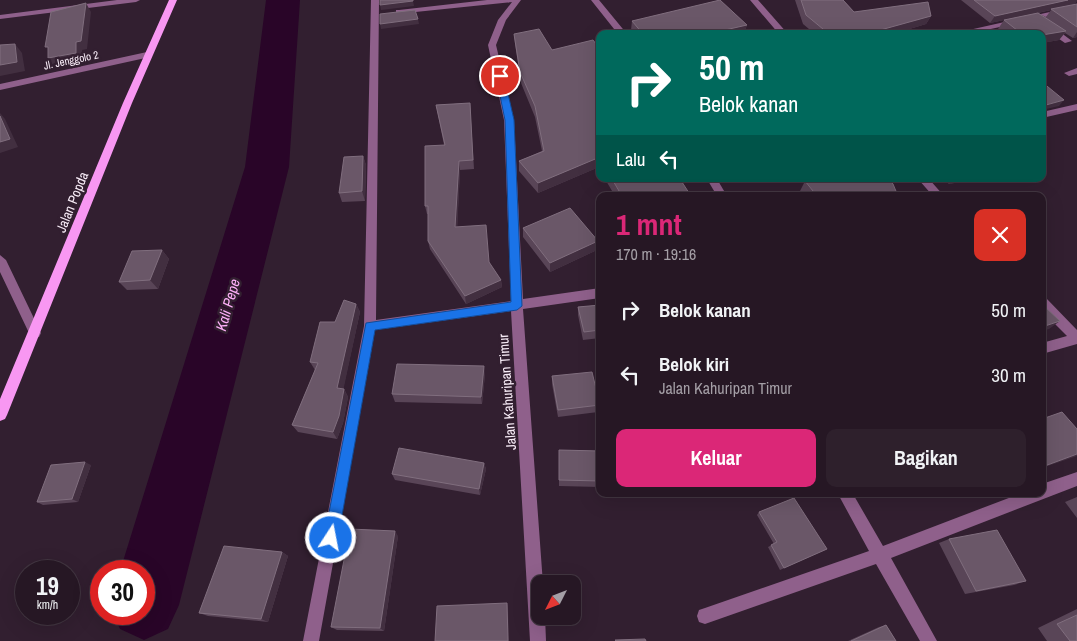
<!DOCTYPE html>
<html lang="id">
<meta charset="utf-8">
<style>
body{margin:0;font-family:"Archivo Narrow",sans-serif;background:#2e202c;color:#f1f3f6;height:100vh;display:flex;flex-direction:column;font-size:19px;white-space:nowrap}
*{box-sizing:border-box;margin:0}
p{font-size:16px;color:#a49fa6}
.icon{flex:none;width:28px;height:28px;fill:none;stroke:currentColor;stroke-width:2;stroke-linecap:round;stroke-linejoin:round}
.map{position:relative;flex:1;overflow:hidden}
.drawer{position:absolute;left:596px;top:192px;width:450px;height:305px;display:flex;flex-direction:column;background:#261724;border-radius:10px;box-shadow:0 5px 20px #0002,0 0 0 1px #423641}
.drawer>*{flex:none}
.guide{position:absolute;left:596px;top:30px;width:450px;height:152px;border-radius:10px;box-shadow:0 5px 20px #0002,0 0 0 1px #423641;background:#00695c;color:#fff;overflow:hidden}
.needle{width:32px;rotate:228deg}
.buttons{position:absolute;left:531px;top:575px;display:grid;gap:10px}
.buttons a{display:grid;place-items:center;width:50px;height:50px;border-radius:10px;background:#261724;box-shadow:0 5px 20px #0002,0 0 0 1px #423641;font-size:25px}
.speed{position:absolute;left:15px;top:560px;display:flex;gap:10px;font-size:25px;font-weight:700;text-align:center}
.speed>*{display:grid;place-content:center;width:65px;height:65px;border-radius:50%;background:#261724;box-shadow:0 5px 20px #0002,0 0 0 1px #423641;line-height:1}
.speed small{font-size:12px;font-weight:400}
.speed .limit{border:8px solid #d22;background:#fff;color:#111}
.pin{position:absolute;display:grid;place-items:center;width:42px;height:42px;color:#fff;margin:-21px;border:2px solid #fff;border-radius:50%;box-shadow:0 1px 5px #0007}
.me{position:absolute;width:55px;margin:-28px;rotate:11deg;stroke-linejoin:round;filter:drop-shadow(0 0 4px #0008)}
.turn{display:flex;align-items:center;gap:18px;height:105px;padding:0 20px;font-size:22px}
.turn .icon{width:65px;height:65px;stroke-width:2.5}
.turn b{display:block;font-size:35px;line-height:42px}
.then{display:flex;align-items:center;height:48px;padding:0 20px;background:#0003;gap:10px;font-size:19px}
.round{display:grid;place-items:center;flex:none;width:52px;height:52px;border-radius:10px;background:#2e202c}
.summary{display:flex;align-items:center;justify-content:space-between;height:85px;padding:0 20px}
h1{font-size:30px;font-weight:700;line-height:38px;color:#db2777}
.action{display:flex;gap:10px;margin-top:auto;padding:10px 20px}
.action a{flex:1;height:58px;border-radius:10px;background:#db2777;color:#fff;font-size:20px;font-weight:700;line-height:58px;text-align:center}
.action a+a{background:#2e202c;color:#f1f3f6}
ul{padding:0;list-style:none}
li{display:flex;align-items:center;gap:15px;height:65px;padding:0 20px}
li div{flex:1}
li b{display:block;font-size:19px}
li em{font-style:normal}
.map>svg:first-child{display:block}
.lines{fill:none;stroke-linecap:round;stroke-linejoin:round}
.river{fill:#290528;fill-rule:evenodd}
.minor{fill:#8f608b;fill-rule:evenodd}
.major{fill:#f897f2;fill-rule:evenodd}
.wall{fill:#594557;fill-rule:evenodd}
.shaded-wall{fill:#422f40}
.building{fill:#6a5768;stroke:#806e7e}
.route{fill:#1a73e8;stroke:#114b97}
.labels{text-anchor:middle;stroke-width:5;stroke-linejoin:round;paint-order:stroke}
.far-street-label{font-size:11px;fill:#f7ebf6;stroke:#321f30}
.street-label{font-size:14px;fill:#f7ebf6;stroke:#321f30}
.water-label{font-size:15px;font-style:italic;fill:#fdb0f8;stroke:#321f30}
</style>
<div class="map">
<svg width="1077" height="641" viewBox="0 0 1077 641">
<rect width="100%" height="100%" fill="#321f30"/>
<g class="lines">
<!-- river -->
<path class="river" d="M 266,0 L 300,0 L 289,167 L 179,605 L 168,629 L 144,640 L 120,629 L 113,614 L 144,614 L 144,571 L 120,571 L 245,167 Z"/>
<!-- minor -->
<path class="minor" d="M 117,0 L 140,0 L 136,2 L 0,19 L 0,15 Z
M 371,0 L 379,0 L 376,320 L 511,301 L 504,120 L 488,45 L 498,20 L 512,2 L 396,14 L 396,10 L 399,10 L 487,0 L 521,0 L 506,20 L 496,45 L 514,120 L 523,299 L 600,288 L 600,298 L 523,309 L 543,584 L 540,584 L 540,616 L 545,616 L 546,641 L 530,641 L 511,311 L 375,330 L 319,641 L 303,641 L 364,326 Z
M 591,0 L 599,0 L 627,34 L 618,34 Z
M 750,0 L 758,0 L 788,34 L 779,34 Z
M 1077,6 L 1077,10 L 968,34 L 951,34 Z
M 1046,26 L 1052,26 L 1072,41 L 1065,43 L 1046,30 Z
M 147,52 L 150,53 L 150,57 L 0,90 L 0,84 Z
M 1077,68 L 1077,74 L 1069,76 L 1064,73 Z
M 1077,104 L 1077,110 L 1042,118 L 1042,112 Z
M 707,179 L 717,179 L 727,196 L 717,196 Z
M 918,179 L 929,179 L 944,196 L 933,196 Z
M 0,255 L 6,260 L 41,333 L 39,337 L 35,338 L 31,337 L 29,333 L 0,272 Z
M 1042,297 L 1046,298 L 1077,330 L 1077,344 L 1042,354 L 1042,343 L 1067,336 L 1042,311 Z
M 1077,472 L 1077,486 L 891,558 L 937,641 L 920,641 L 876,564 L 705,624 L 699,622 L 697,616 L 699,610 L 705,608 L 869,551 L 838,494 L 853,494 L 883,546 L 1019,494 L 1042,494 L 1042,484 Z"/>
<!-- major -->
<path class="major" d="M 169,0 L 177,0 L 132,103 L 7,415 L 5,419 L 0,421 L 0,399 L 123,103 Z"/>
</g>
<!-- wall -->
<path class="wall" d="M 795,0 L 843,0 L 854,12 L 931,16 L 926,24 L 893,34 L 815,34 L 803,24 Z
M 961,0 L 1077,0 L 1074,5 L 1077,4 L 1077,37 L 1073,38 L 1065,33 L 1059,40 L 1042,43 L 1042,34 L 1004,34 L 998,29 L 1004,20 L 990,23 ZM 1051,10 L 1046,17 L 1038,13 Z
M 632,21 L 747,25 L 744,33 L 743,34 L 634,34 L 631,30 Z
M 514,34 L 552,50 L 600,49 L 600,170 L 599,167 L 538,193 L 519,171 L 519,161 L 542,151 L 535,117 L 521,83 L 515,44 Z
M 470,103 L 474,169 L 460,170 L 457,227 L 489,263 L 501,280 L 502,287 L 466,304 L 430,249 L 428,241 L 428,214 L 427,214 L 425,206 L 444,145 L 436,105 Z
M 363,156 L 366,165 L 365,201 L 342,202 L 339,193 Z
M 605,179 L 680,179 L 691,196 L 615,196 Z
M 944,179 L 975,179 L 949,184 Z
M 805,181 L 898,196 L 802,196 L 799,193 Z
M 523,228 L 597,250 L 550,272 L 523,237 Z
M 162,250 L 169,259 L 158,289 L 127,290 L 119,282 Z
M 356,304 L 360,312 L 343,389 L 344,389 L 348,397 L 343,423 L 337,439 L 298,432 L 292,425 L 315,370 L 310,362 L 335,322 Z
M 600,305 L 600,338 L 583,340 L 578,315 L 578,307 Z
M 485,374 L 482,404 L 395,402 L 392,394 Z
M 552,376 L 600,405 L 598,412 L 558,417 L 552,384 Z
M 559,450 L 600,451 L 600,487 L 559,486 Z
M 484,463 L 486,469 L 480,495 L 395,480 L 392,474 Z
M 91,465 L 78,502 L 43,505 L 37,502 Z
M 1077,497 L 1077,518 L 1065,502 Z
M 759,512 L 827,549 L 780,570 L 768,547 L 774,544 L 757,515 Z
M 398,536 L 384,631 L 337,630 L 331,627 Z
M 949,539 L 1026,581 L 1014,585 L 965,594 L 939,543 Z
M 282,552 L 288,556 L 268,622 L 208,616 L 199,613 Z
M 1077,609 L 1077,641 L 1047,641 L 1038,628 Z
M 886,625 L 896,641 L 848,641 L 879,627 Z"/>
<!-- shaded-wall -->
<path class="shaded-wall" d="M 1068,0 L 1077,0 L 1077,1 L 1074,5 L 990,23 L 995,16 Z
M 413,1 L 414,6 L 381,10 L 380,5 Z
M 86,3 L 91,12 L 87,49 L 82,50 L 82,61 L 54,66 L 48,58 Z
M 931,16 L 926,24 L 893,34 L 866,34 Z
M 418,19 L 419,24 L 381,29 L 380,24 Z
M 747,25 L 744,33 L 724,34 L 725,30 Z
M 1066,31 L 1059,40 L 1042,43 L 1042,35 Z
M 1077,32 L 1077,37 L 1073,38 Z
M 15,44 L 22,53 L 25,71 L 0,76 L 0,65 Z
M 1064,100 L 1059,106 L 1042,110 L 1046,105 Z
M 0,113 L 5,119 L 18,147 L 0,153 Z
M 363,156 L 366,165 L 365,201 L 362,191 Z
M 600,157 L 599,167 L 538,193 L 538,183 Z
M 459,161 L 460,170 L 457,235 L 455,227 Z
M 953,179 L 975,179 L 949,184 Z
M 598,241 L 597,250 L 550,272 L 550,263 Z
M 162,250 L 169,259 L 158,289 L 150,280 Z
M 501,280 L 502,287 L 466,304 L 465,296 Z
M 356,304 L 360,312 L 342,396 L 337,388 Z
M 1060,321 L 1049,329 L 1042,331 L 1042,327 Z
M 484,366 L 485,374 L 482,404 L 481,397 Z
M 344,389 L 348,397 L 343,423 L 337,439 L 333,432 Z
M 1077,454 L 1077,456 L 1042,468 L 1042,467 Z
M 85,462 L 91,465 L 78,502 L 72,499 Z
M 484,463 L 486,469 L 480,495 L 479,489 Z
M 395,531 L 398,536 L 384,631 L 380,628 Z
M 282,552 L 288,556 L 268,622 L 261,619 Z
M 507,603 L 508,606 L 509,641 L 508,641 Z"/>
<!-- building -->
<path class="building" d="M 380,0 L 413,0 L 413,1 L 380,5 Z
M 720,0 L 747,25 L 725,30 L 730,34 L 643,34 L 632,21 Z
M 801,0 L 843,0 L 854,12 L 928,2 L 931,16 L 866,34 L 829,34 L 806,15 Z
M 974,0 L 1068,0 L 995,16 Z
M 86,3 L 81,41 L 76,42 L 76,53 L 48,58 L 48,47 L 45,47 L 51,12 Z
M 1077,4 L 1077,27 L 1051,9 Z
M 415,10 L 418,19 L 380,24 L 380,14 Z
M 1038,13 L 1066,31 L 1042,35 L 1042,34 L 1022,34 L 1004,20 Z
M 539,29 L 552,50 L 593,40 L 600,49 L 600,157 L 538,183 L 519,161 L 544,151 L 535,106 L 520,72 L 514,34 Z
M 15,44 L 17,62 L 0,65 L 0,45 Z
M 1042,82 L 1064,100 L 1046,105 L 1046,113 L 1042,113 Z
M 470,103 L 473,160 L 459,161 L 455,227 L 486,225 L 489,262 L 501,280 L 465,296 L 428,241 L 428,206 L 425,206 L 425,146 L 445,145 L 436,105 Z
M 0,116 L 10,139 L 0,142 Z
M 363,156 L 362,191 L 339,193 L 344,157 Z
M 612,179 L 680,179 L 691,196 L 622,196 Z
M 816,179 L 889,179 L 893,184 L 898,196 L 817,196 L 805,181 Z
M 570,208 L 598,241 L 550,263 L 523,228 Z
M 162,250 L 150,280 L 119,282 L 132,251 Z
M 344,300 L 356,304 L 337,388 L 344,389 L 339,416 L 333,432 L 292,425 L 318,363 L 310,362 L 320,322 L 335,322 Z
M 1042,304 L 1060,321 L 1042,327 Z
M 600,305 L 600,330 L 584,332 L 578,307 Z
M 397,364 L 484,366 L 481,397 L 392,394 Z
M 592,372 L 600,405 L 558,410 L 552,376 Z
M 1062,412 L 1077,429 L 1077,454 L 1042,467 L 1042,419 Z
M 399,448 L 484,463 L 479,489 L 392,474 Z
M 559,450 L 600,451 L 600,481 L 559,480 Z
M 85,462 L 72,499 L 37,502 L 51,465 Z
M 794,498 L 827,549 L 784,568 L 771,545 L 777,542 L 759,512 Z
M 350,529 L 395,531 L 380,628 L 331,627 Z
M 997,530 L 1026,581 L 976,591 L 949,539 Z
M 224,546 L 282,552 L 261,619 L 199,613 Z
M 507,603 L 508,641 L 435,641 L 437,606 Z
M 1077,615 L 1077,641 L 1070,641 L 1057,624 Z
M 886,625 L 896,641 L 851,641 Z
M 645,639 L 646,641 L 616,641 L 615,640 Z"/>
<!-- route -->
<path class="route" d="M 500,73 L 504,76 L 514,120 L 522,306 L 517,310 L 375,330 L 338,538 L 336,543 L 331,545 L 326,543 L 324,538 L 366,323 L 511,302 L 505,120 L 496,76 Z"/>
<g class="labels">
<!-- far-street labels -->
<g class="far-street-label">
<text transform="translate(71 60) rotate(-12)" y="4">Jl. Jenggolo 2</text>
</g>
<!-- street labels -->
<g class="street-label">
<text transform="translate(72 202) rotate(-68)" y="5">Jalan Popda</text>
<text transform="translate(507 392) rotate(-94)" y="5">Jalan Kahuripan Timur</text>
</g>
<!-- water labels -->
<g class="water-label">
<text transform="translate(228 305) rotate(-74)" y="5">Kali Pepe</text>
</g>
</g>
</svg>
<div class="buttons">
<a><svg class="needle" viewBox="-14 -14 28 28"><path d="M0-13l5 13h-10z" fill="#e53935"/><path d="M0 13l5-13h-10z" fill="#a49fa6"/></svg></a>
</div>
<div class="speed"><div>19<small>km/h</small></div><div class="limit">30</div></div>
<div class="pin" style="left:500px;top:76px;background:#d93025"><svg class="icon" aria-label="arrive" viewBox="0 0 24 24"><path d="M6 21V4h12l-3 4 3 4H6"/></svg></div>
<svg class="me" style="left:331px;top:538px" viewBox="-20 -20 40 40"><circle r="17" fill="#1a73e8" stroke="#fff" stroke-width="3"/><path d="M0-11L8 9 0 5-8 9z" fill="#fff"/></svg>
<div class="guide">
<div class="turn"><svg class="icon" aria-label="right" viewBox="0 0 24 24"><path d="M7 20v-9h11M14 6l5 5-5 5"/></svg><div><b>50 m</b>Belok kanan</div></div>
<div class="then">Lalu<svg class="icon" aria-label="left" viewBox="0 0 24 24"><path d="M17 20v-9H6M10 6l-5 5 5 5"/></svg></div>
</div>
<section class="drawer">
<div class="summary"><div><h1>1 mnt</h1><p>170 m · 19:16</p></div><a class="round" style="background:#d93025;color:#fff"><svg class="icon" aria-label="close" viewBox="0 0 24 24"><path d="M6 6l12 12M18 6L6 18"/></svg></a></div>
<ul>
<li><svg class="icon" aria-label="right" viewBox="0 0 24 24"><path d="M7 20v-9h11M14 6l5 5-5 5"/></svg><div><b>Belok kanan</b></div><em>50 m</em></li>
<li><svg class="icon" aria-label="left" viewBox="0 0 24 24"><path d="M17 20v-9H6M10 6l-5 5 5 5"/></svg><div><b>Belok kiri</b><p>Jalan Kahuripan Timur</p></div><em>30 m</em></li>
</ul>
<div class="action"><a>Keluar</a><a>Bagikan</a></div>
</section>
</div>
